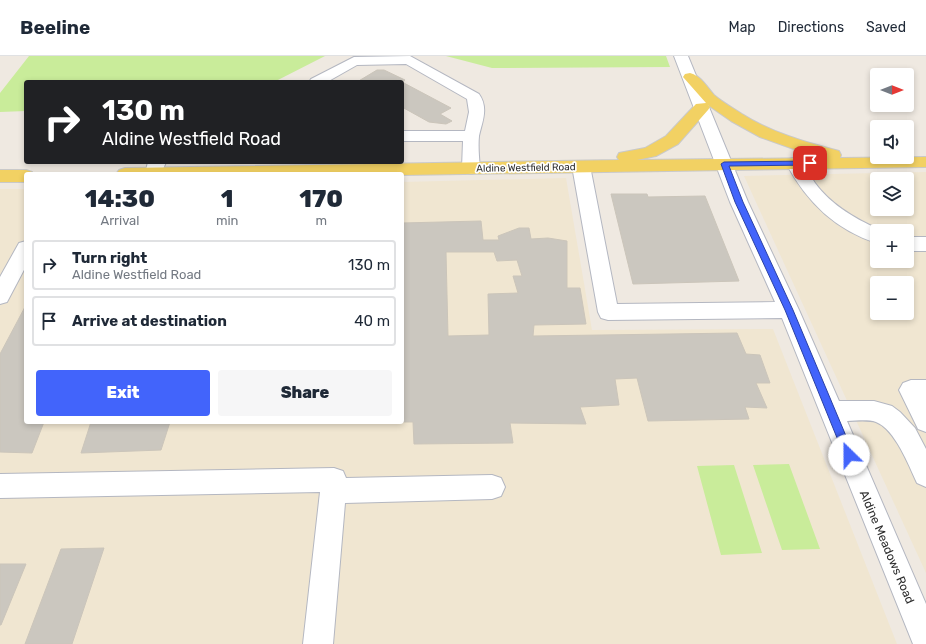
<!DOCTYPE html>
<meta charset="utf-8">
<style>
body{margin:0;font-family:Rubik,sans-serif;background:#f6f6f7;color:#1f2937;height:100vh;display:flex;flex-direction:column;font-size:15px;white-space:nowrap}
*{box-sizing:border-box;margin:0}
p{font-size:13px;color:#747a83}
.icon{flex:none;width:22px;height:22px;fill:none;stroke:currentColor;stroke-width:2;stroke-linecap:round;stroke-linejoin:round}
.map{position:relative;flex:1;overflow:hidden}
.sheet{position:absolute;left:24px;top:116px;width:380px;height:252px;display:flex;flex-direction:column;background:#fff;border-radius:4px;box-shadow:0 2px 6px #0003}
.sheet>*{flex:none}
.hud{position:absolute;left:24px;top:24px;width:380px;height:84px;border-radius:4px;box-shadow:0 2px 6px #0003;background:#202124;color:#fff;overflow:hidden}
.needle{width:26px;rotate:90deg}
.controls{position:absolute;left:870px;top:12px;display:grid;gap:8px}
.controls a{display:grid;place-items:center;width:44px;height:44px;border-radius:4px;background:#fff;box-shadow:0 2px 6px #0003;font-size:20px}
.pin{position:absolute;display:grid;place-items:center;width:34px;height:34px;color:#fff;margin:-17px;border-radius:8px;box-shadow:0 2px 6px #0006}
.me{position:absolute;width:44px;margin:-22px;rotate:337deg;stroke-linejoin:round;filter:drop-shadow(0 0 3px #0008)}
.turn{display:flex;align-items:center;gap:14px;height:84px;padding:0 12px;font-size:18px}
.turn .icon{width:52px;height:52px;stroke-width:2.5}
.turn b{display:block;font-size:28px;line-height:34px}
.eta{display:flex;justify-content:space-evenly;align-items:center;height:68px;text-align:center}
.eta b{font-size:24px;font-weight:800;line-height:28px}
.button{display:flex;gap:8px;margin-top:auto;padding:8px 12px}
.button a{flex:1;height:46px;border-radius:4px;background:#4264fb;color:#fff;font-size:16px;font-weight:800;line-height:46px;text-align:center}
.button a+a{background:#f6f6f7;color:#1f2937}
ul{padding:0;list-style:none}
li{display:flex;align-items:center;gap:12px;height:50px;margin:0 8px 6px;padding:0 4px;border:2px solid #e0e1e3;border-radius:4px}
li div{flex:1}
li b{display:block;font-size:15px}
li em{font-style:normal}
header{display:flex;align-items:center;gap:24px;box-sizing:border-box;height:56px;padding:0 20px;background:#fff;border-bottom:1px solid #e0e1e3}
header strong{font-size:19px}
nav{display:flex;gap:22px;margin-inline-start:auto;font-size:14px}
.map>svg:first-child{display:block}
.education{fill:#f0e6d1;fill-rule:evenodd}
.pitch{fill:#c9ec9a}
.building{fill:#cbc7bf;stroke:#cbc5ba;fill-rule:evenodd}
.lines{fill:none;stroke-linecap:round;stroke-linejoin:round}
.minor-casing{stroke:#b4b7c1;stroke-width:2}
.major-casing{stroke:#c9c9c9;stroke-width:2}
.minor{fill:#fff;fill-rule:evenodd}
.major{fill:#f2d163;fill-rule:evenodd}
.route{fill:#4264fb;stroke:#2b41a3}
.labels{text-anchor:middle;stroke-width:3.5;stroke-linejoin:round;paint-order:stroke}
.far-street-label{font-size:10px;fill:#2e2e2e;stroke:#fff}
.street-label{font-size:12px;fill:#2e2e2e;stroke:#fff}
</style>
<header>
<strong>Beeline</strong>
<nav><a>Map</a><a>Directions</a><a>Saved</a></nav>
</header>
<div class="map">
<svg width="926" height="588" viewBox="0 0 926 588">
<rect width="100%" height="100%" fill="#efe9e1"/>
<!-- education -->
<path class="education" d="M 926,116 L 926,517 L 744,120 ZM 877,123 L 907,123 L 907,153 L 877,153 ZM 877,175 L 907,175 L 907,205 L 877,205 ZM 877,227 L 907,227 L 907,257 L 877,257 Z
M 566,122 L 592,274 L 773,273 L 897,588 L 0,588 L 0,133 L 26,133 L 26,366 L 402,366 L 402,126 Z"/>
<!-- pitch -->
<path class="pitch" d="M 29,0 L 325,0 L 274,26 L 26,26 L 26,55 L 0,56 L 0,37 Z
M 446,0 L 666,0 L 670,11 L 492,12 Z
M 789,408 L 820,493 L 782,494 L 753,409 Z
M 734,409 L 762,497 L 721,499 L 697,410 Z"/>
<!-- building -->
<path class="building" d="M 377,14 L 384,14 L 405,24 L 402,26 L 451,52 L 440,58 L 452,65 L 446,68 L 429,66 L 402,51 L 402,26 L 357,26 Z
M 611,138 L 647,138 L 648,141 L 705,140 L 739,225 L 633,228 Z
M 481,165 L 483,184 L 499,184 L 498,180 L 519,172 L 529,172 L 531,183 L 548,182 L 567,185 L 567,232 L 580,232 L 586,268 L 534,269 L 533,280 L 737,277 L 746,298 L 760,299 L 770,327 L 756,327 L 767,352 L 745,351 L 749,363 L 648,365 L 637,322 L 615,323 L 619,349 L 580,351 L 586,368 L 510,367 L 513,387 L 414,388 L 413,366 L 372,366 L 402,366 L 402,167 ZM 446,196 L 494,196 L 497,205 L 517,204 L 522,220 L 513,220 L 518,237 L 488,238 L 489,279 L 448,280 Z
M 26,249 L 26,366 L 44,366 L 32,397 L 0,396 L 0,298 Z
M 91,366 L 170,366 L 161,394 L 81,397 Z
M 104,492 L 72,588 L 25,588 L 61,493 Z
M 0,508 L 26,508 L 1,569 L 0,569 Z"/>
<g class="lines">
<defs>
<path id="minor" d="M 410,0 L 479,38 C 489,52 482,66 479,80 C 478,90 479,102 480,112 L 477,116 L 471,118 L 465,116 L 462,112 L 463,85 L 402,85 L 402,75 L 465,75 L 469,56 L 467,43 L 406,8 L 357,9 L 327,26 L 309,26 L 311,23 L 354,1 Z
M 674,0 L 688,0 L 748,146 L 799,254 L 839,345 L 874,345 L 892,350 L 900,356 L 915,372 L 926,393 L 926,431 L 917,427 C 909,410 895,373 876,366 C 867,363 856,365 847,365 L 926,548 L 926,588 L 913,588 L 782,262 L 608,264 L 601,262 L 598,256 L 572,110 L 575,106 L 581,105 L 587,106 L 590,110 L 617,248 L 775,246 L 730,146 Z
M 795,102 L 801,103 C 806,111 810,120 815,127 C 832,150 857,164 883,175 L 877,175 L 877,187 C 835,174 806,145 786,107 L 789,103 Z
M 148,106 L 166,106 L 161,118 L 145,118 Z
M 907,181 L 926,181 L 926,195 L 907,195 Z
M 26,185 L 26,210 L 7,246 L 0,248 L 0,221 L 19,187 Z
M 911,324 L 926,324 L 926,376 L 918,373 L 899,334 L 903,327 Z
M 334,412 L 343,415 L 346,422 L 492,419 L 501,422 L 505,431 L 501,440 L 492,443 L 345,447 L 333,588 L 303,588 L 320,436 L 0,442 L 0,418 Z"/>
<path id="major" d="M 690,17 C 700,19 707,31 714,39 C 722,46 733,52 742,58 C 772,77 805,86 839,95 L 841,99 L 840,102 L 926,101 L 926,111 L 402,119 L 116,118 L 119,114 L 125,112 L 619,104 L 617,101 L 619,97 L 645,92 L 666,80 L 696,48 L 706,47 L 683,21 L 685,18 ZM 708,49 L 731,65 L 760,81 L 819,102 L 637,104 L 656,100 L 678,88 L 708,54 L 710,51 Z
M 0,114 L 26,114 L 32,116 L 33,118 L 26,118 L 26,126 L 0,126 Z"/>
</defs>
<!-- minor casing -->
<use href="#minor" class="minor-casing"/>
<!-- major casing -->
<use href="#major" class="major-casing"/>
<!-- minor -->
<use href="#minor" class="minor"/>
<!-- major -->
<use href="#major" class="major"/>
</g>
<!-- route -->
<path class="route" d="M 810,105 L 812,106 L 812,109 L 729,110 L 743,146 L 793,254 L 854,399 L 852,402 L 849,404 L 845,402 L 844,399 L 785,254 L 735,146 L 721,108 L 724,106 Z"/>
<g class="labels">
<!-- far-street labels -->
<g class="far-street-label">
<text transform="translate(526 111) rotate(-1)" y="4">Aldine Westfield Road</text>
</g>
<!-- street labels -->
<g class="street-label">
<text transform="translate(887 491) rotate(67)" y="4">Aldine Meadows Road</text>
</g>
</g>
</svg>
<div class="controls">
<a><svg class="needle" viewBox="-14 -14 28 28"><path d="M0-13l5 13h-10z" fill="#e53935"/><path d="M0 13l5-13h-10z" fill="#747a83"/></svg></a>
<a><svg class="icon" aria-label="sound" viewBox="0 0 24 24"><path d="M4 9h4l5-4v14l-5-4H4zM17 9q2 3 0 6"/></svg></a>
<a><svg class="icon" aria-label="layers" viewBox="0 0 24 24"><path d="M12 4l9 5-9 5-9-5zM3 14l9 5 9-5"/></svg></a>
<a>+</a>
<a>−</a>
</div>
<div class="pin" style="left:810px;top:107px;background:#d93025"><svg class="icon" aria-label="arrive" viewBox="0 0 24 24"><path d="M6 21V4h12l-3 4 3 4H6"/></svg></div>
<svg class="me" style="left:849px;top:399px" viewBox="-20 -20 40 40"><circle r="19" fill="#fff"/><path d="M0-13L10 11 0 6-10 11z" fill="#4264fb"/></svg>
<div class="hud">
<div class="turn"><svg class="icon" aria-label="right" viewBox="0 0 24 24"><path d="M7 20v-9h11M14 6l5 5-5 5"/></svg><div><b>130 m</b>Aldine Westfield Road</div></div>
</div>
<section class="sheet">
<div class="eta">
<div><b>14:30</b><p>Arrival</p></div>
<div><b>1</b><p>min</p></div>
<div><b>170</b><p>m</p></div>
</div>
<ul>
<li><svg class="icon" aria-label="right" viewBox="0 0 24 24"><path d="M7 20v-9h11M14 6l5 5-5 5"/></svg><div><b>Turn right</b><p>Aldine Westfield Road</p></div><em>130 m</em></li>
<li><svg class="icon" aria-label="arrive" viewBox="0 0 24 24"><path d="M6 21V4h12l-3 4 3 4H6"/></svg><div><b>Arrive at destination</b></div><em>40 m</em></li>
</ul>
<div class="button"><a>Exit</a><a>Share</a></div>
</section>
</div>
